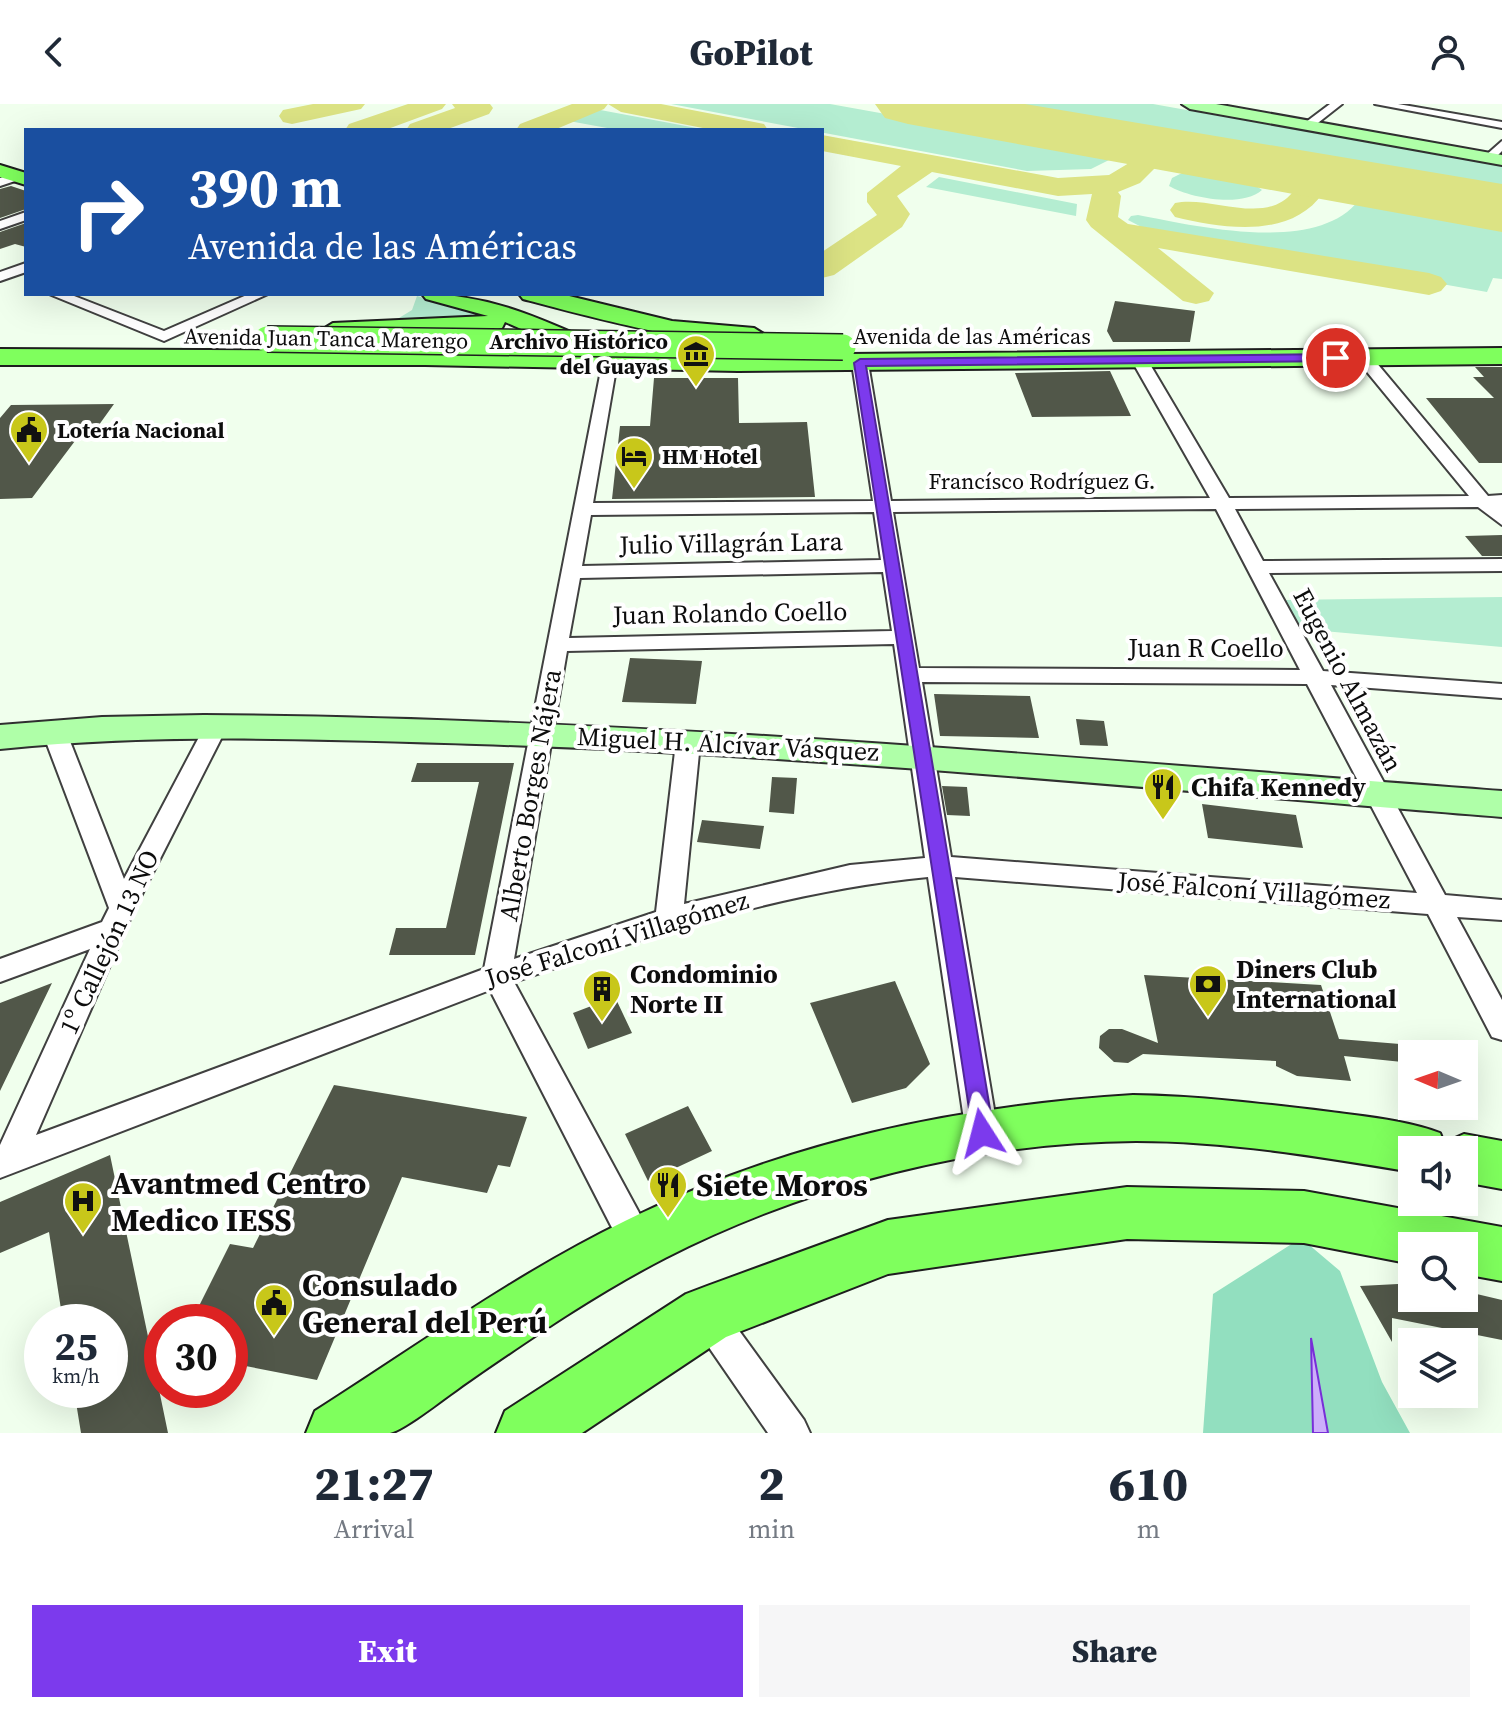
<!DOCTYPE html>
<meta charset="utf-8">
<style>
body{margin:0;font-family:"Source Serif 4",serif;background:#f6f6f7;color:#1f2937;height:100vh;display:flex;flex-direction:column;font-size:30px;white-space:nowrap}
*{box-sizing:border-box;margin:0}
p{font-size:26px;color:#747a83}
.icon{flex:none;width:44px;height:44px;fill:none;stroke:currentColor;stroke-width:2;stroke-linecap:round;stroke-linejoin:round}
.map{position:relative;height:1329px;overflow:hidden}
.sheet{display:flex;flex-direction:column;background:#fff;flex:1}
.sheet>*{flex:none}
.guide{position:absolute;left:24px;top:24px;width:800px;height:168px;border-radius:0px;box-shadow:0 8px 32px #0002;background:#1a4fa0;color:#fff;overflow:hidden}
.needle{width:52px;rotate:272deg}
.fabs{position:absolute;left:1398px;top:936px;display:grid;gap:16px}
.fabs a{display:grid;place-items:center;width:80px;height:80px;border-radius:0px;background:#fff;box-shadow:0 8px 32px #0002;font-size:40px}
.speed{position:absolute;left:24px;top:1200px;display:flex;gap:16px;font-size:40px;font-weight:700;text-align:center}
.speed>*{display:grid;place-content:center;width:104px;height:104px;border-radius:50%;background:#fff;box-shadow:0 8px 32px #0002;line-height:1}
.speed small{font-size:20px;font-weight:400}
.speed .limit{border:12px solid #d22;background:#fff;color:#111}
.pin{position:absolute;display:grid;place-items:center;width:68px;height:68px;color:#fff;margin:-34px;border:4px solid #fff;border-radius:50%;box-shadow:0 2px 8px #0007}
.me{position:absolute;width:88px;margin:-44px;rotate:351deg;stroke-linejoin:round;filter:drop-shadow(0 0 6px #0008)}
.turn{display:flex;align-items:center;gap:28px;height:168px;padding:0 32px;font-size:36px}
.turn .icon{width:104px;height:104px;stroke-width:2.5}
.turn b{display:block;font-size:56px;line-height:68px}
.eta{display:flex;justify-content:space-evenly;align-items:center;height:136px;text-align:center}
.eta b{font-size:48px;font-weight:800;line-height:56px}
.primary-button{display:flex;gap:16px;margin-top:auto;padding:16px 32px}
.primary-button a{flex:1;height:92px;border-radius:0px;background:#7c3aed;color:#fff;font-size:32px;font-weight:800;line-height:92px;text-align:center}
.primary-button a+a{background:#f6f6f7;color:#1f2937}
header{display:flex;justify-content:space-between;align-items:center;height:104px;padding:0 32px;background:#fff;font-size:36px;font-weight:800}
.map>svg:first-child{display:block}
.green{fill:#b4edd1}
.forest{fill:#92dfbf}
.water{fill:#cdaefb;stroke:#782fd8;stroke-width:2}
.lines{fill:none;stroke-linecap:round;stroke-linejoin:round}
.taxiway{fill:#dce384;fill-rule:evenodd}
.runway{fill:#dce384;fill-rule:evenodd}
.building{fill:#515749}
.street-casing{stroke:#404040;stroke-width:4}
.secondary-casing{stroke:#2f2f2f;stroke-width:4}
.primary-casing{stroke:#1e1e1e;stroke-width:4}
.street{fill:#fff;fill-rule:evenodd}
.secondary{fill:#afffa8;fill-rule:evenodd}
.primary{fill:#7fff5d;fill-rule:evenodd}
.primary-bridge-casing{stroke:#1e1e1e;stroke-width:28;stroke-linecap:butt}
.primary-bridge{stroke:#7fff5d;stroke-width:25}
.route{fill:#7c3aed;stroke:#51269a;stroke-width:2}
.labels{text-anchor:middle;stroke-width:8;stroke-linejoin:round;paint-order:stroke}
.far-street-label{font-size:22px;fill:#0d0d0d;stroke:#fff}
.far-poi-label{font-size:22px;font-weight:bold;fill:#0d0d0d;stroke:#fff;text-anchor:start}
.street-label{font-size:26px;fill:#0d0d0d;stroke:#fff}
.poi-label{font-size:26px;font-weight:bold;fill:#0d0d0d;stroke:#fff;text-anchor:start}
.near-poi-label{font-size:32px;font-weight:bold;fill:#0d0d0d;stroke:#fff;text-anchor:start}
</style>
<header><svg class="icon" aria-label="back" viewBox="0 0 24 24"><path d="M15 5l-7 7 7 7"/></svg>GoPilot<svg class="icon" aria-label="person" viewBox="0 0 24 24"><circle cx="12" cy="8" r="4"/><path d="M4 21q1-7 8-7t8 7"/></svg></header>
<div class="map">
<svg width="1502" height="1329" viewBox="0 0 1502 1329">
<rect width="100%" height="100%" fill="#f0ffed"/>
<!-- green -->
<path class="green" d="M 671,0 L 830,0 L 1108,50 L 1113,54 L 1091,65 L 1027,67 Z
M 994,0 L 1153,0 L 1502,62 L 1502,88 Z
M 595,5 L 707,26 L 618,26 L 569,17 Z
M 1184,68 L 1246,75 L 1262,86 C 1242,104 1190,94 1169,82 L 1172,74 Z
M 939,73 L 1077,100 L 1076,112 L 926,83 Z
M 1359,96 L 1502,122 L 1502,175 L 1493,174 L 1487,188 L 1153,129 L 1128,116 L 1131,112 L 1138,111 C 1196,122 1317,151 1359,96 Z
M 417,192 L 485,211 L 394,217 L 412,206 Z
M 1502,493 L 1502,543 L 1301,525 L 1284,496 Z"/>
<!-- forest -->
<path class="forest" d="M 1301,1134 L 1340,1167 L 1382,1278 L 1410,1329 L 1328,1329 L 1311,1241 L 1313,1329 L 1203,1329 L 1213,1190 Z"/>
<!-- water -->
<path class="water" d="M 1311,1234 L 1328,1329 L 1313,1329 Z"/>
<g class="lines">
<!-- taxiway -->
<path class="taxiway" d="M 313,0 L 365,0 L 361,5 L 292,20 L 283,18 L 279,12 L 283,6 Z
M 408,0 L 446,0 L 442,5 L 385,26 L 345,26 L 349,20 Z
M 452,0 L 490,0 L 493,4 L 489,10 L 445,26 L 406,26 L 410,20 L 455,4 Z
M 572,0 L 608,0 L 604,5 L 554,26 L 516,26 L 520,20 Z
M 608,0 L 661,0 L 754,18 L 764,20 L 768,26 L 713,26 L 621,8 Z
M 1092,24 L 1141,38 L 1159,60 L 1140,79 L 1118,88 L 1121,92 L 1118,113 L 1128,120 L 1429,169 L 1441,173 L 1447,180 L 1441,187 L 1429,191 L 1158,144 L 1214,189 L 1209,197 L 1196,200 L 1183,197 L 1091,123 L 1086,116 L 1092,90 L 1058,92 L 932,68 L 897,92 L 910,110 L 902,123 L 834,171 L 822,174 L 822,148 L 877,111 L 867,98 L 867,89 L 901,62 L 822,47 L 822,31 L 1058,74 L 1109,71 L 1129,59 C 1115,43 1090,48 1078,32 L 1082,26 Z
M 1253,51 L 1308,70 L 1323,89 C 1291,135 1224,125 1175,113 L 1170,106 L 1175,99 C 1210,91 1264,122 1292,89 L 1286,82 L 1243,66 L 1239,60 L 1243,54 Z"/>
<!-- runway -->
<path class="runway" d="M 875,0 L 1025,0 L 1502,80 L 1502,128 L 908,20 L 885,14 Z"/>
</g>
<!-- building -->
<path class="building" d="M 11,82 L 26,87 L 26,105 L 0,114 L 0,85 Z
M 26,119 L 26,143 L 15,140 L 0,145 L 0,128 Z
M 1115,197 L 1195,207 L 1190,238 L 1113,238 L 1107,227 Z
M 1475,263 L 1502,263 L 1502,359 L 1479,359 L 1426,294 L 1494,294 L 1473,273 L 1484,273 Z
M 1110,267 L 1131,312 L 1032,313 L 1015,269 Z
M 654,274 L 738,274 L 739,319 L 807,318 L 815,393 L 612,395 L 620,322 L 650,322 Z
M 114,300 L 96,325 L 84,325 L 32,394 L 0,395 L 0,314 L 11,301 Z
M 1502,431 L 1502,452 L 1482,452 L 1465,432 Z
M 630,554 L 702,557 L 696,600 L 622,598 Z
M 934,590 L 1030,592 L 1039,634 L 940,632 Z
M 1076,615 L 1104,617 L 1108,642 L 1080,641 Z
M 417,659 L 514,659 L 475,851 L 389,851 L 396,824 L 446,824 L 479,678 L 411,678 Z
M 772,673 L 797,674 L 794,710 L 769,708 Z
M 942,682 L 967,683 L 970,712 L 947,711 Z
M 1202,700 L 1296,711 L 1303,744 L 1208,734 Z
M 702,716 L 764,722 L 760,745 L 697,738 Z
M 1144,871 L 1321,881 L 1339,935 L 1412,941 L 1412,959 L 1344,952 L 1351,977 L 1297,972 L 1276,962 L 1276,957 L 1143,950 L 1128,959 L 1114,958 L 1099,944 L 1100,932 L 1109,925 L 1122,925 L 1158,939 Z
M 895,877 L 930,960 L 906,984 L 852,999 L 810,899 Z
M 52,879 L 0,987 L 0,899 Z
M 615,893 L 632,929 L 588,945 L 573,909 Z
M 334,981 L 527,1013 L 510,1063 L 498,1061 L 487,1089 L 402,1073 L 317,1276 L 230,1259 L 230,1218 L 191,1218 L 230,1140 L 253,1144 Z
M 688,1002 L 712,1047 L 648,1077 L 625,1030 Z
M 110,1051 L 145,1218 L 168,1329 L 81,1329 L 74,1286 L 110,1286 L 110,1218 L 63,1218 L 49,1128 L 0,1149 L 0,1098 Z
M 1398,1180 L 1412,1182 L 1412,1194 L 1464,1194 L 1464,1187 L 1502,1196 L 1502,1236 L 1392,1214 L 1392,1238 L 1360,1182 Z"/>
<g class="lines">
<defs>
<path id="street" d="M 1330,0 L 1342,0 L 1314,22 L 1306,22 L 1306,18 Z
M 1375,0 L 1398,0 L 1502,18 L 1502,24 Z
M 1502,37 L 1502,47 L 1493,56 L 1485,56 L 1485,52 Z
M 17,68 L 23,72 L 21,75 L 0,82 L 0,74 Z
M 26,108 L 26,116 L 0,125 L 0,117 Z
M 26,159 L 26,168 L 0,177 L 0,168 Z
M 49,190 L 69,190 L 164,227 L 249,190 L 268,190 L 164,237 Z
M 1358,251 L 1370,251 L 1488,392 L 1502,391 L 1502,421 L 1478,403 L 1235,405 L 1263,457 L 1502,455 L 1502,467 L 1269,469 L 1323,567 L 1502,580 L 1502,594 L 1331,581 L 1445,791 L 1502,796 L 1502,816 L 1457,813 L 1502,896 L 1502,936 L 1492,933 L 1428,810 L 955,773 L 998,1029 L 993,1039 L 982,1043 L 971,1039 L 966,1029 L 928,773 C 784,787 651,831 514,878 L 650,1129 L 655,1140 L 650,1151 L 638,1156 L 626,1151 L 490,886 L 0,1074 L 0,1041 L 90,845 L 0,878 L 0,855 L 102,818 L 109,804 L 42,627 L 46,622 L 62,622 L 66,627 L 124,775 L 207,618 L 223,618 L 227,623 L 135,804 L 36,1031 L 484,865 L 603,256 L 617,259 L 593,399 L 873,397 L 852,259 L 860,254 L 868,259 L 891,397 L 1210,394 L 1132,257 L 1140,252 L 1148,257 L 1229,394 L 1469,392 L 1358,257 ZM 1216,405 L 1300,566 L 919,564 L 893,408 ZM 874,408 L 881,456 L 582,462 L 591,411 ZM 883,468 L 892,527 L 569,534 L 580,474 ZM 894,540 L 925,754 L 850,761 L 684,800 L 700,639 L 688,631 L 676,639 L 656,808 L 514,855 L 567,547 ZM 922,578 L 1307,580 L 1417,789 L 951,753 Z
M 707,1193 L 719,1199 L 804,1316 L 810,1329 L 768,1329 L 695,1223 L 689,1211 L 695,1199 Z"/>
<path id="secondary" d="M 1182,0 L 1216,0 L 1502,51 L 1502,61 L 1190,5 Z
M 204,611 C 638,614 1069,654 1502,687 L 1502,713 C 1160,686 819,651 476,640 C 317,635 158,629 0,645 L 0,621 L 102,613 Z"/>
<path id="primary" d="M 0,61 L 26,69 L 26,81 L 0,73 Z
M 422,190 C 491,190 543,216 605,243 L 608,249 L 738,251 L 1502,244 L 1502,260 L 738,267 L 425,261 L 0,261 L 0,245 L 574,248 L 505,218 L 502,224 L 493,226 L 333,235 L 320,227 L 333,219 L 488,212 L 426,195 Z
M 519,190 L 561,190 L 672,217 L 754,224 L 767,232 C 749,258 557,204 523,195 Z
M 1133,991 C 1199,992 1265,1000 1331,1008 C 1367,1013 1405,1016 1440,1029 L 1444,1039 L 1464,1030 L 1502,1037 L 1502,1085 L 1464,1078 L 1464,1046 L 1412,1046 L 1412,1068 C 1322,1053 1227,1037 1136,1037 C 975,1038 808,1081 665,1154 C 595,1190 530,1235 466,1279 C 450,1290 405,1326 390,1329 C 364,1329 332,1329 306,1329 L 315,1307 C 417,1242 516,1170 625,1117 C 785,1038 956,1002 1133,991 Z
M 1127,1083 L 1304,1087 L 1502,1123 L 1502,1177 L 1464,1170 L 1464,1142 L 1412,1142 L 1412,1160 L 1304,1139 L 1127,1135 L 888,1170 L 726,1233 L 582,1329 L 496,1329 L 505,1307 L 686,1190 L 707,1182 L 888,1116 Z"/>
</defs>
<!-- street casing -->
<use href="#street" class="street-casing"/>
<!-- secondary casing -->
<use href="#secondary" class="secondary-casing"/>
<!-- primary casing -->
<use href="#primary" class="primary-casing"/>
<!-- street -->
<use href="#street" class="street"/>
<!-- secondary -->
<use href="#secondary" class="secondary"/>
<!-- primary -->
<use href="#primary" class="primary"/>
<defs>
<path id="primary-bridge" d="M 267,235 L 843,243"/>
</defs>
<!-- primary-bridge casing -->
<use href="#primary-bridge" class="primary-bridge-casing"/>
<!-- primary-bridge -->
<use href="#primary-bridge" class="primary-bridge"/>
</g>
<!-- route -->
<path class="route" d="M 1336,250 L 1340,251 L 1340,257 L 866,262 L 994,1029 L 990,1037 L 982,1040 L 974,1037 L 854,259 L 860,255 Z"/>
<!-- icons -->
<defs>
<symbol id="museum-pin" viewBox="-11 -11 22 30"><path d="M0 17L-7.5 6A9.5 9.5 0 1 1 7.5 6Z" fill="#c8c71a" stroke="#fff"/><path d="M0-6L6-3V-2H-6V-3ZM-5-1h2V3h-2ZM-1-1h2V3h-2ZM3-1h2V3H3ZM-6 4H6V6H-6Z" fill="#111"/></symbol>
<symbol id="civic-pin" viewBox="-11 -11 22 30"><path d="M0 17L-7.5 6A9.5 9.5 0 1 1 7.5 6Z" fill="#c8c71a" stroke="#fff"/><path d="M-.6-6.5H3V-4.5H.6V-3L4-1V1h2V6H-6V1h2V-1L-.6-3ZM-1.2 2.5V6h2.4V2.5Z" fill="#111"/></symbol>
<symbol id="hotel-pin" viewBox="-11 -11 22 30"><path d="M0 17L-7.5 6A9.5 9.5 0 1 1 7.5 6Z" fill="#c8c71a" stroke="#fff"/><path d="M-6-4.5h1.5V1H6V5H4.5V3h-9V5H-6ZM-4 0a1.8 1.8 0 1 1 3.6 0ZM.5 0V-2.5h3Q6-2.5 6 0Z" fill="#111"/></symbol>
<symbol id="restaurant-pin" viewBox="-11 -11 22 30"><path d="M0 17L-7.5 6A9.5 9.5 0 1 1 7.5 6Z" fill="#c8c71a" stroke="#fff"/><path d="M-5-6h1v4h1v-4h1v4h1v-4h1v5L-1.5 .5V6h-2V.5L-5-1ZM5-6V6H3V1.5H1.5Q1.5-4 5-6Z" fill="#111"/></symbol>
<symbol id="bank-pin" viewBox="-11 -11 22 30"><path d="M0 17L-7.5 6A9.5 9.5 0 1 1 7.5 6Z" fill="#c8c71a" stroke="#fff"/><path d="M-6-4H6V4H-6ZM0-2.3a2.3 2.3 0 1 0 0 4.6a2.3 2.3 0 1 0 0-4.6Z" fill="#111"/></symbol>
<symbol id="building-pin" viewBox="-11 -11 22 30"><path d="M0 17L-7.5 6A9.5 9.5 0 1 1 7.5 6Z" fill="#c8c71a" stroke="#fff"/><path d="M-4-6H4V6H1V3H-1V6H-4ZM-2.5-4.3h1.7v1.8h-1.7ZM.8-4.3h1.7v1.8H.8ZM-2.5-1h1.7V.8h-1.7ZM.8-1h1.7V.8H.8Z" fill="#111"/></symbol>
<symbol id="hospital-pin" viewBox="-11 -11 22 30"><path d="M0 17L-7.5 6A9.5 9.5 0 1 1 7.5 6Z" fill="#c8c71a" stroke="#fff"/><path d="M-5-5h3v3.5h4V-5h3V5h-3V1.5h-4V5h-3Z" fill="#111"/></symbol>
</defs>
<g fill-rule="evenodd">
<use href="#museum-pin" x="674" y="228" width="44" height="60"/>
<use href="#civic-pin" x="7" y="304" width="44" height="60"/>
<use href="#hotel-pin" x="612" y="330" width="44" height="60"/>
<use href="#restaurant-pin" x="1141" y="661" width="44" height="60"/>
<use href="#bank-pin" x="1186" y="858" width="44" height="60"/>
<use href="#building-pin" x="580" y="863" width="44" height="60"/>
<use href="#restaurant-pin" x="646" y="1059" width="44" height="60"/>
<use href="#hospital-pin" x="61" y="1075" width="44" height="60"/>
<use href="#civic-pin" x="252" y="1177" width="44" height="60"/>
</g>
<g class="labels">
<!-- far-street labels -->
<g class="far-street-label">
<text x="972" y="240">Avenida de las Américas</text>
<text transform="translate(326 234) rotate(1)" y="8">Avenida Juan Tanca Marengo</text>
<text x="1042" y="385">Francísco Rodríguez G.</text>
</g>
<!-- far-poi labels -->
<g class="far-poi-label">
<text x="668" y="245" text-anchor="end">Archivo Histórico<tspan x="668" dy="25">del Guayas</tspan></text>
<text x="57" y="334">Lotería Nacional</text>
<text x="662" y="360">HM Hotel</text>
</g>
<!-- street labels -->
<g class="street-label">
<text transform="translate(731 439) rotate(-1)" y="9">Julio Villagrán Lara</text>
<text transform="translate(730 509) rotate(-1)" y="9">Juan Rolando Coello</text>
<text x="1206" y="553">Juan R Coello</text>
<text transform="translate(1348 576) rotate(62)" y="9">Eugenio Almazán</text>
<text transform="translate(728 640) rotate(3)" y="9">Miguel H. Alcívar Vásquez</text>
<text transform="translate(530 691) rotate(-80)" y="9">Alberto Borges Nájera</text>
<text transform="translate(1254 786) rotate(4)" y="9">José Falconí Villagómez</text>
<text transform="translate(617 835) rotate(-17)" y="9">José Falconí Villagómez</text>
<text transform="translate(109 838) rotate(-65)" y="9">1º Callejón 13 NO</text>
</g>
<!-- poi labels -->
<g class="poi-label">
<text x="1191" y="692">Chifa Kennedy</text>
<text x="1236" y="874">Diners Club<tspan x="1236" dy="30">International</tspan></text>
<text x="630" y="879">Condominio<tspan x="630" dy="30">Norte II</tspan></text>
</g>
<!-- near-poi labels -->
<g class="near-poi-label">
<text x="111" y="1090">Avantmed Centro<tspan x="111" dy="37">Medico IESS</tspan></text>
<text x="696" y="1092">Siete Moros</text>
<text x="302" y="1192">Consulado<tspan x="302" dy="37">General del Perú</tspan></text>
</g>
</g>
</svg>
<div class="fabs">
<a><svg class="needle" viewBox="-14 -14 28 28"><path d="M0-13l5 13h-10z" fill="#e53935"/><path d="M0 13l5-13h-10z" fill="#747a83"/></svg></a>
<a><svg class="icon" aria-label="sound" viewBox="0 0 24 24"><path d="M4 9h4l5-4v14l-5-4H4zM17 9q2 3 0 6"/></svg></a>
<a><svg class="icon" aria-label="search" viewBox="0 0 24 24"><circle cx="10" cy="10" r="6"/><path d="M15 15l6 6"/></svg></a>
<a><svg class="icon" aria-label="layers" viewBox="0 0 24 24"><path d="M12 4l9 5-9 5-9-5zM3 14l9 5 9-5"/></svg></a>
</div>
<div class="speed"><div>25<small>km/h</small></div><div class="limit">30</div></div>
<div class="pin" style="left:1336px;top:254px;background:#d93025"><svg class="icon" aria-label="arrive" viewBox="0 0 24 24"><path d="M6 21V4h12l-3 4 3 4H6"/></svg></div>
<svg class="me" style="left:982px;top:1029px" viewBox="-20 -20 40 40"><path d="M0-17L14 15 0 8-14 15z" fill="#7c3aed" stroke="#fff" stroke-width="4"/></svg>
<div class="guide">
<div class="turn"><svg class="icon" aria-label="right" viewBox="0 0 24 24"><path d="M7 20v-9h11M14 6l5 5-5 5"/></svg><div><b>390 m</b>Avenida de las Américas</div></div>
</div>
</div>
<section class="sheet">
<div class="eta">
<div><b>21:27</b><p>Arrival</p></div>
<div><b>2</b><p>min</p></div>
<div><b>610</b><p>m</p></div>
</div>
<div class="primary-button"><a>Exit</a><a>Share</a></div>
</section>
